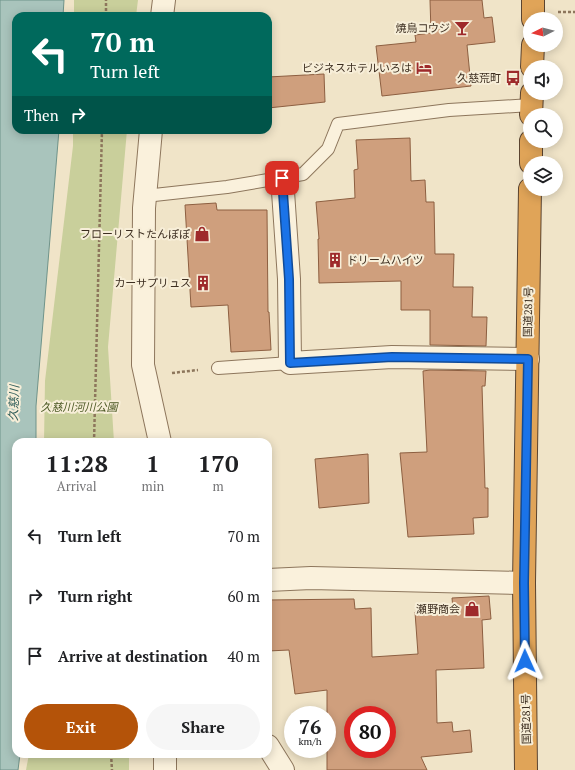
<!DOCTYPE html>
<meta charset="utf-8">
<style>
body{margin:0;font-family:"PT Serif","Noto Sans JP",serif;background:#f6f6f6;color:#202124;height:100vh;display:flex;flex-direction:column;font-size:15px;white-space:nowrap}
*{box-sizing:border-box;margin:0}
p{font-size:13px;color:#757577}
.icon{flex:none;width:22px;height:22px;fill:none;stroke:currentColor;stroke-width:2;stroke-linecap:round;stroke-linejoin:round}
.map{position:relative;flex:1;overflow:hidden}
.drawer{position:absolute;left:12px;top:438px;width:260px;height:320px;display:flex;flex-direction:column;background:#fff;border-radius:12px;box-shadow:0 2px 10px #0003}
.drawer>*{flex:none}
.top-card{position:absolute;left:12px;top:12px;width:260px;height:122px;border-radius:12px;box-shadow:0 2px 10px #0003;background:#00695c;color:#fff;overflow:hidden}
.needle{width:26px;rotate:264deg}
.tools{position:absolute;left:523px;top:12px;display:grid;gap:8px}
.tools a{display:grid;place-items:center;width:40px;height:40px;border-radius:50%;background:#fff;box-shadow:0 2px 10px #0003;font-size:20px}
.speed{position:absolute;left:284px;top:706px;display:flex;gap:8px;font-size:20px;font-weight:700;text-align:center}
.speed>*{display:grid;place-content:center;width:52px;height:52px;border-radius:50%;background:#fff;box-shadow:0 2px 10px #0003;line-height:1}
.speed small{font-size:10px;font-weight:400}
.speed .limit{border:6px solid #d22;background:#fff;color:#111}
.pin{position:absolute;display:grid;place-items:center;width:34px;height:34px;color:#fff;margin:-17px;border-radius:8px;box-shadow:0 2px 6px #0006}
.me{position:absolute;width:44px;margin:-22px;rotate:359deg;stroke-linejoin:round;filter:drop-shadow(0 0 3px #0008)}
.turn{display:flex;align-items:center;gap:14px;height:84px;padding:0 12px;font-size:18px}
.turn .icon{width:52px;height:52px;stroke-width:2.5}
.turn b{display:block;font-size:28px;line-height:34px}
.then{display:flex;align-items:center;height:38px;padding:0 12px;background:#0003;gap:8px;font-size:15px}
.eta{display:flex;justify-content:space-evenly;align-items:center;height:68px;text-align:center}
.eta b{font-size:24px;font-weight:600;line-height:28px}
.action{display:flex;gap:8px;margin-top:auto;padding:8px 12px}
.action a{flex:1;height:46px;border-radius:24px;background:#b45309;color:#fff;font-size:16px;font-weight:600;line-height:46px;text-align:center}
.action a+a{background:#f6f6f6;color:#202124}
ul{padding:0;list-style:none}
li{display:flex;align-items:center;gap:12px;height:60px;padding:0 12px}
li div{flex:1}
li b{display:block;font-size:15px}
li em{font-style:normal}
.map>svg:first-child{display:block}
.green{fill:#c9cf9b}
.water{fill:#a9c4bc;stroke:#6f938a}
.building{fill:#cf9f7d;stroke:#8d5f41;fill-rule:evenodd}
.lines{fill:none;stroke-linecap:round;stroke-linejoin:round}
.lane-casing{stroke:#8d765c;stroke-width:14}
.street-casing{stroke:#8d765c;stroke-width:24}
.highway-casing{stroke:#5b4430;stroke-width:24}
.path{stroke:#8d765c;stroke-width:2.5;stroke-dasharray:3 2;stroke-linecap:butt}
.lane{stroke:#faf1dc;stroke-width:12}
.street{stroke:#faf1dc;stroke-width:22}
.highway{stroke:#e0a458;stroke-width:22}
.route-casing{stroke:#114b97;stroke-width:10}
.route{stroke:#1a73e8;stroke-width:7}
.labels{text-anchor:middle;stroke-width:4;stroke-linejoin:round;paint-order:stroke}
.poi-label{font-size:11px;fill:#3d2e20;stroke:#f7eed8;text-anchor:end}
.street-label{font-size:11px;fill:#3d2e20;stroke:#f7eed8}
.park-label{font-size:11px;font-style:italic;fill:#4d5a26;stroke:#f7eed8}
.water-label{font-size:12px;font-style:italic;fill:#2f5d5a;stroke:#f7eed8}
</style>
<div class="map">
<svg width="575" height="770" viewBox="0 0 575 770">
<rect width="100%" height="100%" fill="#f0e4c8"/>
<!-- green -->
<path class="green" d="M 74,0 L 138,0 L 136,16 L 74,16 Z
M 73,130 L 127,130 L 108,347 L 114,442 L 44,442 L 45,381 L 73,146 Z
M 29,754 L 129,754 L 129,770 L 26,770 Z"/>
<!-- water -->
<path class="water" d="M 0,0 L 64,0 L 63,16 L 16,16 L 16,130 L 59,130 L 36,406 L 36,442 L 16,442 L 16,754 L 20,754 L 18,770 L 0,770 Z"/>
<!-- building -->
<path class="building" d="M 430,0 L 482,0 L 484,18 L 492,17 L 495,42 L 467,45 L 471,86 L 382,96 L 376,46 L 416,42 L 415,35 L 431,33 Z
M 324,74 L 325,102 L 268,108 L 268,77 Z
M 410,138 L 411,181 L 425,180 L 426,202 L 434,202 L 435,254 L 454,254 L 453,287 L 473,287 L 472,317 L 487,317 L 486,346 L 430,345 L 430,310 L 401,310 L 401,281 L 319,283 L 318,239 L 319,239 L 316,202 L 355,198 L 354,170 L 358,169 L 356,140 Z
M 216,203 L 217,210 L 267,210 L 268,312 L 269,312 L 271,350 L 231,352 L 228,305 L 191,307 L 185,205 Z
M 430,370 L 486,371 L 485,386 L 482,386 L 485,488 L 488,488 L 488,517 L 473,518 L 474,534 L 408,537 L 400,453 L 427,452 L 423,371 Z
M 368,454 L 369,503 L 319,508 L 315,459 Z
M 489,596 L 491,619 L 482,620 L 484,668 L 436,670 L 437,723 L 452,722 L 453,732 L 470,730 L 472,752 L 421,757 L 427,770 L 327,770 L 327,690 L 295,694 L 289,650 L 268,651 L 268,600 L 354,599 L 355,609 L 371,608 L 372,657 L 418,654 L 415,612 L 453,609 L 452,598 ZM 353,715 L 387,715 L 387,749 L 353,749 Z"/>
<g class="lines">
<defs>
<path id="lane" d="M 145,196 L 227,187 L 303,174 L 328,149 L 338,124 L 449,110 L 531,105
M 218,368 L 290,363"/>
<path id="street" d="M 162,16 L 164,0
M 151,130 L 144,208 L 143,365 L 160,442
M 282,177 L 289,279 L 290,363 L 392,357 L 528,359
M 268,580 L 311,578 L 524,583
M 268,746 L 283,770
M 165,754 L 165,770"/>
<path id="highway" d="M 533,19 L 533,0
M 532,67 L 533,45
M 531,115 L 532,93
M 531,163 L 531,141
M 526,770 L 524,583 L 530,189"/>
</defs>
<!-- lane casing -->
<use href="#lane" class="lane-casing"/>
<!-- street casing -->
<use href="#street" class="street-casing"/>
<!-- highway casing -->
<use href="#highway" class="highway-casing"/>
<!-- path -->
<path class="path" d="M 558,12 L 575,12
M 106,16 L 106,0
M 172,373 L 198,370
M 94,442 L 102,130
M 111,754 L 112,770"/>
<!-- lane -->
<use href="#lane" class="lane"/>
<!-- street -->
<use href="#street" class="street"/>
<!-- highway -->
<use href="#highway" class="highway"/>
</g>
<g class="lines">
<defs>
<path id="route" d="M 282,178 L 289,279 L 290,363 L 392,357 L 528,359 L 524,583 L 525,661"/>
</defs>
<!-- route casing -->
<use href="#route" class="route-casing"/>
<!-- route -->
<use href="#route" class="route"/>
</g>
<!-- icons -->
<defs>
<symbol id="bar-bare" viewBox="-9 -9 18 18"><path d="M-6-5H6L.8 .8V4.5H3.5V6h-7V4.5H-.8V.8Z" fill="#9e2a2b" stroke="#f7eed8" stroke-width="2.5" paint-order="stroke"/></symbol>
<symbol id="hotel-bare" viewBox="-9 -9 18 18"><path d="M-6-4.5h1.5V1H6V5H4.5V3h-9V5H-6ZM-4 0a1.8 1.8 0 1 1 3.6 0ZM.5 0V-2.5h3Q6-2.5 6 0Z" fill="#9e2a2b" stroke="#f7eed8" stroke-width="2.5" paint-order="stroke"/></symbol>
<symbol id="bus-bare" viewBox="-9 -9 18 18"><path d="M-5-6H5V4H4V6H2V4H-2V6H-4V4H-5ZM-3.5-4V0h7V-4ZM-3.5 1.2v1.5H-2V1.2ZM2 1.2v1.5H3.5V1.2Z" fill="#9e2a2b" stroke="#f7eed8" stroke-width="2.5" paint-order="stroke"/></symbol>
<symbol id="shop-bare" viewBox="-9 -9 18 18"><path d="M-5-2.5h2.3a2.7 3.5 0 0 1 5.4 0H5L5.5 6h-11ZM-1.5-2.5h3a1.5 2.3 0 0 0-3 0Z" fill="#9e2a2b" stroke="#f7eed8" stroke-width="2.5" paint-order="stroke"/></symbol>
<symbol id="building-bare" viewBox="-9 -9 18 18"><path d="M-4-6H4V6H1V3H-1V6H-4ZM-2.5-4.3h1.7v1.8h-1.7ZM.8-4.3h1.7v1.8H.8ZM-2.5-1h1.7V.8h-1.7ZM.8-1h1.7V.8H.8Z" fill="#9e2a2b" stroke="#f7eed8" stroke-width="2.5" paint-order="stroke"/></symbol>
</defs>
<g fill-rule="evenodd">
<use href="#bar-bare" x="451" y="17" width="22" height="22"/>
<use href="#hotel-bare" x="413" y="57" width="22" height="22"/>
<use href="#bus-bare" x="502" y="67" width="22" height="22"/>
<use href="#shop-bare" x="191" y="223" width="22" height="22"/>
<use href="#building-bare" x="324" y="249" width="22" height="22"/>
<use href="#building-bare" x="192" y="272" width="22" height="22"/>
<use href="#shop-bare" x="461" y="598" width="22" height="22"/>
</g>
<g class="labels">
<!-- poi labels -->
<g class="poi-label">
<text x="450" y="32">焼鳥コウジ</text>
<text x="412" y="72">ビジネスホテルいろは</text>
<text x="501" y="82">久慈荒町</text>
<text x="190" y="238">フローリストたんぽぽ</text>
<text x="347" y="264" text-anchor="start">ドリームハイツ</text>
<text x="191" y="287">カーサプリュス</text>
<text x="460" y="613">瀬野商会</text>
</g>
<!-- street labels -->
<g class="street-label">
<text transform="translate(528 312) rotate(-89)" y="4">国道281号</text>
<text transform="translate(526 719) rotate(-91)" y="4">国道281号</text>
</g>
<!-- park labels -->
<g class="park-label">
<text x="79" y="411">久慈川河川公園</text>
</g>
<!-- water labels -->
<g class="water-label">
<text transform="translate(14 403) rotate(-88)" y="4">久慈川</text>
</g>
</g>
</svg>
<div class="tools">
<a><svg class="needle" viewBox="-14 -14 28 28"><path d="M0-13l5 13h-10z" fill="#e53935"/><path d="M0 13l5-13h-10z" fill="#757577"/></svg></a>
<a><svg class="icon" aria-label="sound" viewBox="0 0 24 24"><path d="M4 9h4l5-4v14l-5-4H4zM17 9q2 3 0 6"/></svg></a>
<a><svg class="icon" aria-label="search" viewBox="0 0 24 24"><circle cx="10" cy="10" r="6"/><path d="M15 15l6 6"/></svg></a>
<a><svg class="icon" aria-label="layers" viewBox="0 0 24 24"><path d="M12 4l9 5-9 5-9-5zM3 14l9 5 9-5"/></svg></a>
</div>
<div class="speed"><div>76<small>km/h</small></div><div class="limit">80</div></div>
<div class="pin" style="left:282px;top:178px;background:#d93025"><svg class="icon" aria-label="arrive" viewBox="0 0 24 24"><path d="M6 21V4h12l-3 4 3 4H6"/></svg></div>
<svg class="me" style="left:525px;top:661px" viewBox="-20 -20 40 40"><path d="M0-17L14 15 0 8-14 15z" fill="#1a73e8" stroke="#fff" stroke-width="4"/></svg>
<div class="top-card">
<div class="turn"><svg class="icon" aria-label="left" viewBox="0 0 24 24"><path d="M17 20v-9H6M10 6l-5 5 5 5"/></svg><div><b>70 m</b>Turn left</div></div>
<div class="then">Then<svg class="icon" aria-label="right" viewBox="0 0 24 24"><path d="M7 20v-9h11M14 6l5 5-5 5"/></svg></div>
</div>
<section class="drawer">
<div class="eta">
<div><b>11:28</b><p>Arrival</p></div>
<div><b>1</b><p>min</p></div>
<div><b>170</b><p>m</p></div>
</div>
<ul>
<li><svg class="icon" aria-label="left" viewBox="0 0 24 24"><path d="M17 20v-9H6M10 6l-5 5 5 5"/></svg><div><b>Turn left</b></div><em>70 m</em></li>
<li><svg class="icon" aria-label="right" viewBox="0 0 24 24"><path d="M7 20v-9h11M14 6l5 5-5 5"/></svg><div><b>Turn right</b></div><em>60 m</em></li>
<li><svg class="icon" aria-label="arrive" viewBox="0 0 24 24"><path d="M6 21V4h12l-3 4 3 4H6"/></svg><div><b>Arrive at destination</b></div><em>40 m</em></li>
</ul>
<div class="action"><a>Exit</a><a>Share</a></div>
</section>
</div>
